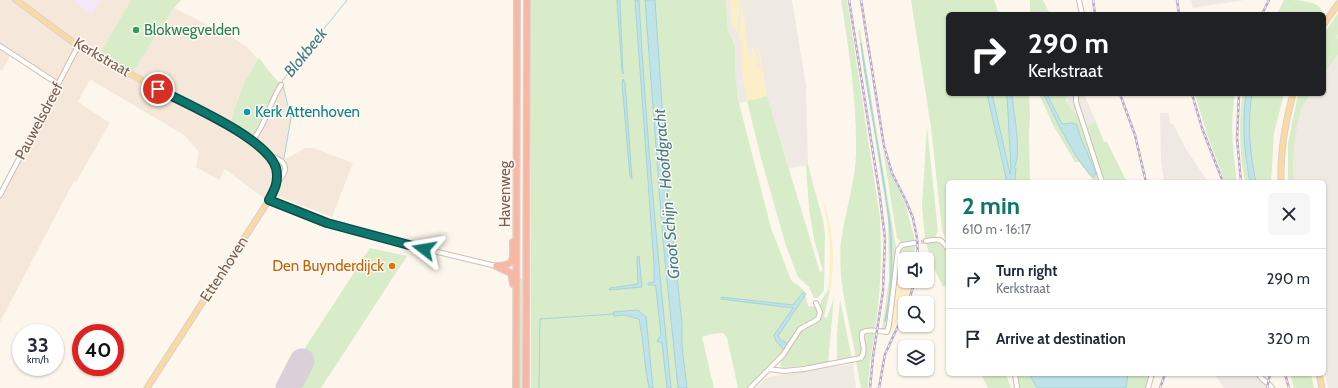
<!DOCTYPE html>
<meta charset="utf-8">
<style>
body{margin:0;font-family:Cabin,sans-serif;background:#f6f6f7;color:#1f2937;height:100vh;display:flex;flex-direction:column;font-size:15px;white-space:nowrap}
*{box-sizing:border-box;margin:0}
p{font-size:13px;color:#747a83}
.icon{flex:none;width:22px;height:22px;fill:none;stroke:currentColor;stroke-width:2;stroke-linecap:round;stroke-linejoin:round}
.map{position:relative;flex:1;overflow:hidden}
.panel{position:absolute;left:946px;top:180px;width:380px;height:196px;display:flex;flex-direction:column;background:#fff;border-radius:6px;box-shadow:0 1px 3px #0004}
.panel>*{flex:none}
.top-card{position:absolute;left:946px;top:12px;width:380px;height:84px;border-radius:6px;box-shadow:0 1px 3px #0004;background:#202124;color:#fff;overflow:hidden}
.fabs{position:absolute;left:898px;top:252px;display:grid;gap:8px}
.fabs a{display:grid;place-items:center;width:36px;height:36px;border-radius:6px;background:#fff;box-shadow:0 1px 3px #0004;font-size:20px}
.speed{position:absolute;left:12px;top:324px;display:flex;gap:8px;font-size:20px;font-weight:700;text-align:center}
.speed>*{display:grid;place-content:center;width:52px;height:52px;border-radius:50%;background:#fff;box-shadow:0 1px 3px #0004;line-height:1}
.speed small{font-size:10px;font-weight:400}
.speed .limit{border:6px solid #d22;background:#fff;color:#111}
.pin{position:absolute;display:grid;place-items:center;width:34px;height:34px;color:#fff;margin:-17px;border:2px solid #fff;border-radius:50%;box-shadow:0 1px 4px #0007}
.me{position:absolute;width:44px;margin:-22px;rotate:284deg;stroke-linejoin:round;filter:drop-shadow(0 0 3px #0008)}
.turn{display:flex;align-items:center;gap:14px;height:84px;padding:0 16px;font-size:18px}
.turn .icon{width:52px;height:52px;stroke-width:2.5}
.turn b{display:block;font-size:28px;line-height:34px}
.round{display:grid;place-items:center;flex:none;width:42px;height:42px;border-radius:6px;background:#f6f6f7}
.overview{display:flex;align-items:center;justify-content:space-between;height:68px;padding:0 16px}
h1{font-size:24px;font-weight:700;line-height:30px;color:#0f766e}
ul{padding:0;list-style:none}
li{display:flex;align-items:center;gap:12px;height:60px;padding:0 16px;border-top:1px solid #e0e1e3}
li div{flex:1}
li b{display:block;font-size:15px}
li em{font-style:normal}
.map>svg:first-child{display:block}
.residential{fill:#f5e8da}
.industrial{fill:#efe9e4}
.education{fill:#f3e8fa}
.green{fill:#d8ecc9}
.sand{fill:#fcefc7}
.water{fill:#bfe3e8;stroke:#a5d3da}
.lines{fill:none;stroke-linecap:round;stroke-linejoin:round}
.stream{stroke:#a5d3da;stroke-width:1}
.runway{stroke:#dbcfda;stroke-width:25}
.minor-tunnel{stroke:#dcd0c4;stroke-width:4;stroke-dasharray:4 2;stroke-linecap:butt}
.minor-casing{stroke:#d1beb0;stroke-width:6}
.major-casing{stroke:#dad1cd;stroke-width:7}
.highway-casing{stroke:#dad1cd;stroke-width:8}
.minor{stroke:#fff;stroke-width:4}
.major{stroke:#fbd9a5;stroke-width:5}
.highway{stroke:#f7b7a3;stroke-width:5.5}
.rail-casing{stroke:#b9a8c9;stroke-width:2.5}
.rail{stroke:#fffaf3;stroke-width:1;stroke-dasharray:3;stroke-linecap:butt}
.route-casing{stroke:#0a4d48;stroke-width:10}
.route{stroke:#0f766e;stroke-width:7}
.leisure-dot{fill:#2e9e5b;stroke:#fffaf3;stroke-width:1.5}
.culture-dot{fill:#0f9aa8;stroke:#fffaf3;stroke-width:1.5}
.food-dot{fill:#e8710a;stroke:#fffaf3;stroke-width:1.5}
.labels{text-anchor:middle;stroke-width:3;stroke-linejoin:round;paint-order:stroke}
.leisure-label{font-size:15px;fill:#27864d;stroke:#fffaf3;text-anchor:start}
.street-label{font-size:15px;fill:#7a5c4d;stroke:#fffaf3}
.culture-label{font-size:15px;fill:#0d838f;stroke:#fffaf3;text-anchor:start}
.food-label{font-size:15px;fill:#c56008;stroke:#fffaf3;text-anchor:end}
.water-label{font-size:16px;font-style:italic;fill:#437c86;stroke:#fffaf3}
</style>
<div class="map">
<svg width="1338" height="388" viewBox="0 0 1338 388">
<rect width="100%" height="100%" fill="#fdf6ec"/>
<!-- residential -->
<path class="residential" d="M 0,0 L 131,0 L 100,53 L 133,72 L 174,8 L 230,36 L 246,46 L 283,86 L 291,120 L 284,158 L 286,159 L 305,148 L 313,148 L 353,163 L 332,217 L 269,193 L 265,199 L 225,169 L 219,180 L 196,167 L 199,152 L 184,135 L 91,80 L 88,83 L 78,102 L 110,123 L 76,182 L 74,181 L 0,322 L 0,191 L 54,86 L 10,56 L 2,71 L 0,70 Z"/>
<!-- industrial -->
<path class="industrial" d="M 726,0 L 792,0 L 806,86 L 808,165 L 789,168 L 767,96 L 739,103 L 735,86 L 735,45 L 728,31 Z
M 1191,0 L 1244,0 L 1193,8 Z
M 1338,21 L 1338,388 L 1328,388 L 1324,368 L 1324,182 L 1291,182 L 1294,132 L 1302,94 L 1324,94 L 1324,42 Z
M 1066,94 L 1084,94 L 1096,122 L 1084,128 L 1081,121 L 1068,104 Z
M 1160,113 L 1169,113 L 1170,124 L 1173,124 L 1186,149 L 1208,182 L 1164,182 L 1161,160 Z
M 853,364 L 856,388 L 756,388 L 766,378 L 775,376 Z
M 1214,374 L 1267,374 L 1265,388 L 1224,388 Z"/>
<!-- education -->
<path class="education" d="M 73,0 L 102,0 L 91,14 Z"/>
<!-- green -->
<path class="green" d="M 131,0 L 181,0 L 174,8 L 133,72 L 100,53 Z
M 531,0 L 726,0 L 728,31 L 735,45 L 735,73 L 738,99 L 771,228 L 791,280 L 804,290 L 808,306 L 820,307 L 821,301 L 828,290 L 830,291 L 824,317 L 827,318 L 834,297 L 828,363 L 783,368 L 780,365 L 781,361 L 778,358 L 748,388 L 738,388 L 727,338 L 723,333 L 711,334 L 702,337 L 714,388 L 531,388 Z
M 841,0 L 847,0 L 880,218 C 882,255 881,291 875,329 L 867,328 L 860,334 L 862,352 L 856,358 C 849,320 837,280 841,241 C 845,212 855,184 856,154 C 857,102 849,51 841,0 Z
M 911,0 L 994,0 L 999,14 L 948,14 L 948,94 L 1029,94 L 1030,115 L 1029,134 L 1030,182 L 948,182 L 948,245 L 942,230 L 931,127 Z
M 1030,0 L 1043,0 L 1050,14 L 1030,14 Z
M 1284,0 C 1296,0 1318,0 1322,11 L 1320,14 L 1277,14 Z
M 1338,13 L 1338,34 L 1335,38 L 1338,39 L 1338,54 L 1324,74 L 1324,34 Z
M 858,30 L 860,30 L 896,247 L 888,324 L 884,330 L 882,329 L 889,279 L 888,221 Z
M 259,58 L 279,84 L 256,133 L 252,135 L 230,123 L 244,83 Z
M 1039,94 L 1068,94 L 1066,100 L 1068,104 L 1081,121 L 1100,182 L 1094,182 L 1080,162 L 1075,162 L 1053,125 Z
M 1195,94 L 1202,94 L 1203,96 L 1211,94 L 1235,94 C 1230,124 1233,153 1237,182 L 1225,182 L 1207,134 Z
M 1242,94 L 1246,94 L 1246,165 L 1250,182 L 1245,182 C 1239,153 1239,124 1242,94 Z
M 1252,94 L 1284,94 L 1274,133 L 1271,182 L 1256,182 C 1250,154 1247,123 1252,94 Z
M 1298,94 L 1310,94 C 1308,98 1304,103 1302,107 C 1297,118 1289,173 1295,182 L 1288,182 L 1288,143 Z
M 767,96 L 820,272 L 823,271 L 814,239 L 809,209 L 806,165 L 808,165 L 823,220 L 825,235 L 824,290 L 818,298 L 814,298 L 809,287 L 798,277 L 786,246 L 761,158 L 747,101 Z
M 1096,122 L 1104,142 L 1107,142 L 1127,182 L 1104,182 L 1087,126 Z
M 927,127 L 938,231 L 935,237 L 925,239 L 922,206 Z
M 883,150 L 892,176 L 906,206 L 915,241 L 902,243 L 897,238 Z
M 935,241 L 940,242 L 948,252 L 948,284 L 943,287 L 932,264 L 926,243 Z
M 915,244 L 915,259 L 905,259 L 905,269 L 898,269 L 900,251 L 902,247 Z
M 370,248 L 407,256 L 321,388 L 279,388 Z
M 520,278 L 522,279 L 523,388 L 520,388 Z
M 840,299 L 852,359 L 837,362 L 837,334 Z
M 866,332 L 875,332 L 870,361 L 868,388 L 861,388 L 856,362 L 861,359 L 863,338 Z
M 981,374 L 1006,374 L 1011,388 L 988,388 Z
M 1017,374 L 1151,374 L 1147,388 L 1019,388 Z
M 1290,374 L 1311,374 L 1314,388 L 1294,388 Z"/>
<!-- sand -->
<path class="sand" d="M 730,0 L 740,0 L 737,33 L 732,27 Z
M 742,0 L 749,56 L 752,56 L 751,47 L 754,47 L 758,67 L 760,67 L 757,48 L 759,48 L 767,96 L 747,101 L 742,71 L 742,44 L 739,38 Z
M 821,195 C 833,226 836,258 830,291 L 828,290 C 832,257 830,228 821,195 Z
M 897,269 L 905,269 L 905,281 L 913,281 L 911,291 L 891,334 L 888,334 Z"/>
<!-- water -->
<path class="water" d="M 617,0 L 620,0 L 623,74 L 622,71 Z
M 635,0 L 639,0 C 646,130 658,259 671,388 L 667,388 L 662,343 L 657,341 L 661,335 L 656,288 L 655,285 L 648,285 L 648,283 L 654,282 L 654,264 Z
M 645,0 L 655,0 L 667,179 L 682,324 L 682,346 L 687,388 L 678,388 L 663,241 Z
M 861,43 L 891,229 L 892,274 L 886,322 L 885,321 C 905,233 870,132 861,43 Z
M 623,79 L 625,83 L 632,179 L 630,177 L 622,83 Z
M 987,94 L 992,94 L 1010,174 L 1011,170 L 1007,95 L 1011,94 L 1012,97 C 1014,113 1022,155 1014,168 L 1016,169 L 1015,178 L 1017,182 L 1007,182 Z
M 1044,94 L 1047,94 L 1062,124 L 1073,123 L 1077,125 L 1080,136 L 1096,173 L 1094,177 C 1081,172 1050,109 1044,94 Z
M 1246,94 L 1252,94 C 1247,123 1250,154 1256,182 L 1250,182 C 1244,153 1242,124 1246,94 Z
M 639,256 L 642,287 L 609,290 L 610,288 L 638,284 L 637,257 Z
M 803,292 L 806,294 L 778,336 L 781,340 L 788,344 L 784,350 L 776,341 L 774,335 L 793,308 L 721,299 L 721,297 L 793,305 Z
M 638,310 L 646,317 L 653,388 L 649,388 C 644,365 644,342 639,319 L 624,315 L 614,316 L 613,312 Z
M 1029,374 L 1128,374 L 1126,388 L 1037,388 Z"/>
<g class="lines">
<!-- stream -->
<path class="stream" d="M 284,158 L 291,118 L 282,81 L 347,0
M 539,388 L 540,319 L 614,314"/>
<!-- runway -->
<path class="runway" d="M 288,388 L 302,361"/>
<!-- minor-tunnel -->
<path class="minor-tunnel" d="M 915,243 L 926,241"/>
<defs>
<path id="minor" d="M 1079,0 L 1082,14
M 0,46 L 58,84
M 1076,94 L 1076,102 L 1102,182
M 252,141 C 266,125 269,103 281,85
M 268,156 C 272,156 274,157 278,159 C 289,165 286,174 277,182
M 0,195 L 78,46
M 269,200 L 327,223 L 367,235 L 496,266
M 926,241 C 939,239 940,237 948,249
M 769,369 L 784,371 L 804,369 L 861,358 C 872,342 843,325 887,332 L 889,325 L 898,250 L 902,245 L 915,243
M 1015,374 L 1017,388
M 1259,374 C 1261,381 1269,382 1272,388
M 750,388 L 783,355 L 800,329 L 818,319 L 820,312 L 816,303
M 1148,388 L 1152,374"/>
<path id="major" d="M 16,0 L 78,46 L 248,137 L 268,156 L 275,167 L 277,182 L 269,200 L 147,388
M 1324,24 L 1338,4
M 1281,182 C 1280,152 1285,123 1293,94
M 1319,374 L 1322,388"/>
<path id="highway" d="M 496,266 C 516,265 513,260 513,242
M 498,267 L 511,273 L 513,284
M 516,388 L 517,0
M 526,388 L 527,0"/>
</defs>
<!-- minor casing -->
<use href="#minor" class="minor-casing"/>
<!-- major casing -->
<use href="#major" class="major-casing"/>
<!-- highway casing -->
<use href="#highway" class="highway-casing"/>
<!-- minor -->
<use href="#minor" class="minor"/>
<!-- major -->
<use href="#major" class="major"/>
<!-- highway -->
<use href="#highway" class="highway"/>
<defs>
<path id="rail" d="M 849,0 L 880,197 L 885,239 L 883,291 L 873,357 L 870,388
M 861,0 L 884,146 L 892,173 L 906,201 L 913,218 L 917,238 L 918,259
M 1093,0 L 1095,14
M 1177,0 L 1179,14
M 1262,14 L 1269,0
M 1120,94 L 1135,135 L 1146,182
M 1192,94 L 1202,128 L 1223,182
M 1239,94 L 1237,138 L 1241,182
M 908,303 L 915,281
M 1285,374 L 1289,388
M 879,388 L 885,354 L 905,311
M 1160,388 L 1165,374
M 1267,388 L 1270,374"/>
</defs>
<!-- rail casing -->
<use href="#rail" class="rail-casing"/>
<!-- rail -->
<use href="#rail" class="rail"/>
</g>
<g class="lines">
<defs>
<path id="route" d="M 158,89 C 186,104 267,138 276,168 C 279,181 275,189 269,200 L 327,223 L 424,249"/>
</defs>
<!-- route casing -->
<use href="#route" class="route-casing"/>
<!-- route -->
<use href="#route" class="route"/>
</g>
<!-- markers -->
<circle class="leisure-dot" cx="136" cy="30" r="4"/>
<circle class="culture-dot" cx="247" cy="112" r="4"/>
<circle class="food-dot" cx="392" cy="266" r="4"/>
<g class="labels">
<!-- leisure labels -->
<g class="leisure-label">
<text x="144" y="35">Blokwegvelden</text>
</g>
<!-- street labels -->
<g class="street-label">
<text transform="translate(102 57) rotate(30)" y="5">Kerkstraat</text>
<text transform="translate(39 121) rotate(-62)" y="5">Pauwelsdreef</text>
<text transform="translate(505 194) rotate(-90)" y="5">Havenweg</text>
<text transform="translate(224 269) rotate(-57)" y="5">Ettenhoven</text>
</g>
<!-- culture labels -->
<g class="culture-label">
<text x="255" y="117">Kerk Attenhoven</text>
</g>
<!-- food labels -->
<g class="food-label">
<text x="384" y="271">Den Buynderdijck</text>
</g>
<!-- water labels -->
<g class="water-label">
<text transform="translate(305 52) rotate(-51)" y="6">Blokbeek</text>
<text transform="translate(666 194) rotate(-95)" y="6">Groot Schijn - Hoofdgracht</text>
</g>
</g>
</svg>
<div class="fabs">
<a><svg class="icon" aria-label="sound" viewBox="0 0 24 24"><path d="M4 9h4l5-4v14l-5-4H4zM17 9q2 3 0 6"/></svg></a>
<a><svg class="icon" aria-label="search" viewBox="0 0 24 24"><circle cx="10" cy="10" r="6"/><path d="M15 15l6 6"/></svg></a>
<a><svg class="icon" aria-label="layers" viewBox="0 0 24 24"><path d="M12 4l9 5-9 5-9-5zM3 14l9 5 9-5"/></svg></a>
</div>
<div class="speed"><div>33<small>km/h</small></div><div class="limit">40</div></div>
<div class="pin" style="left:158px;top:89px;background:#d93025"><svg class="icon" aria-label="arrive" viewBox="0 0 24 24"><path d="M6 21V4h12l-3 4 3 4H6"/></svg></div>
<svg class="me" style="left:424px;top:249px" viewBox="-20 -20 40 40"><path d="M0-17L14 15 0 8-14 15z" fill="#0f766e" stroke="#fff" stroke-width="4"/></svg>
<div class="top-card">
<div class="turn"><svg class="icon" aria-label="right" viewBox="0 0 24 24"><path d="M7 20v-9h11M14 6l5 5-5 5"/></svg><div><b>290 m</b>Kerkstraat</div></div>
</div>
<section class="panel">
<div class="overview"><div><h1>2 min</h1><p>610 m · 16:17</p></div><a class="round"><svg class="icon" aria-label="close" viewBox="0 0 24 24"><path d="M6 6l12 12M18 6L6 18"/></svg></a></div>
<ul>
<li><svg class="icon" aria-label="right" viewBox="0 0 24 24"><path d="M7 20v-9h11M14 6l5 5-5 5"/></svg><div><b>Turn right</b><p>Kerkstraat</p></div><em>290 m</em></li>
<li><svg class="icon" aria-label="arrive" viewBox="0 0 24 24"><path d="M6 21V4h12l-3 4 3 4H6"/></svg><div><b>Arrive at destination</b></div><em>320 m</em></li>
</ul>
</section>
</div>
